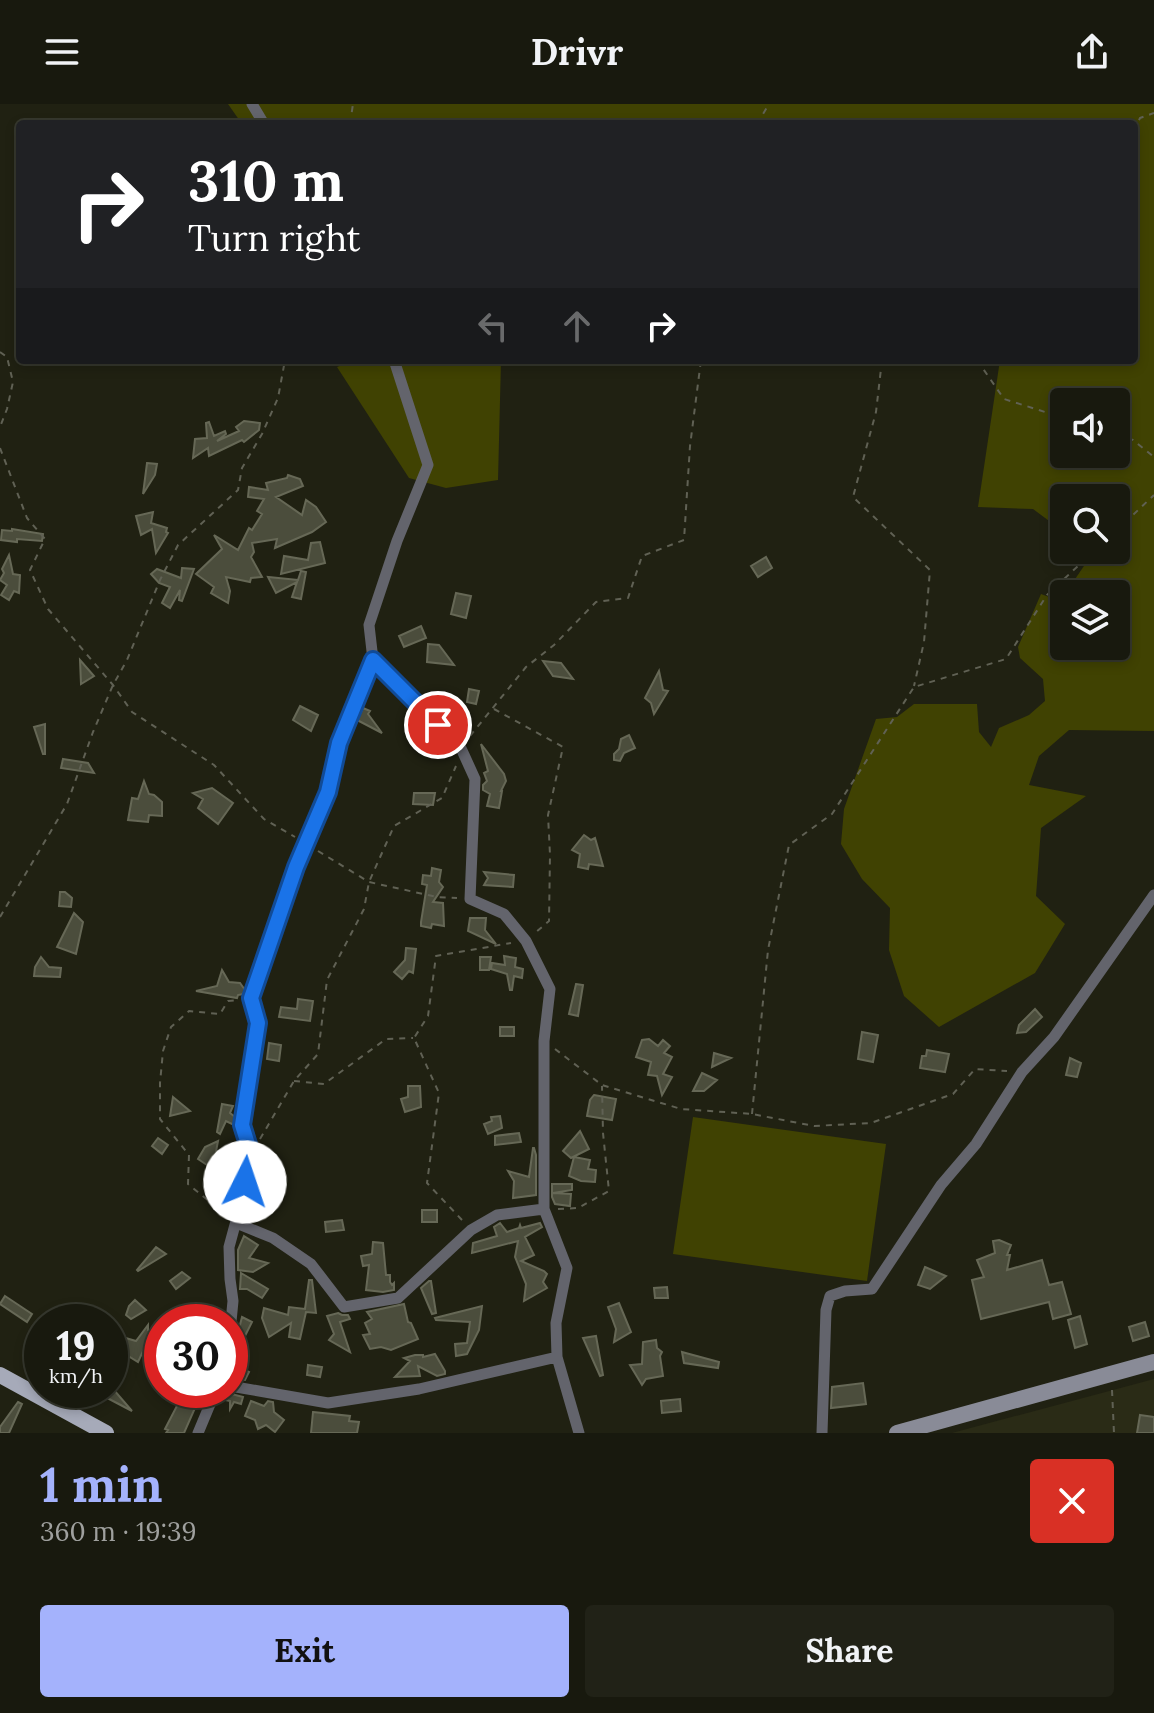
<!DOCTYPE html>
<meta charset="utf-8">
<style>
body{margin:0;font-family:Lora,serif;background:#212217;color:#f1f3f6;height:100vh;display:flex;flex-direction:column;font-size:30px;white-space:nowrap}
*{box-sizing:border-box;margin:0}
p{font-size:26px;color:#9fa09e}
.icon{flex:none;width:44px;height:44px;fill:none;stroke:currentColor;stroke-width:2;stroke-linecap:round;stroke-linejoin:round}
.map{position:relative;height:1329px;overflow:hidden}
.drawer{display:flex;flex-direction:column;background:#18190e;flex:1}
.drawer>*{flex:none}
.top-card{position:absolute;left:16px;top:16px;width:1122px;height:244px;border-radius:8px;box-shadow:0 4px 12px #0003,0 0 0 2px #36382e;background:#202124;color:#fff;overflow:hidden}
.fabs{position:absolute;left:1050px;top:284px;display:grid;gap:16px}
.fabs a{display:grid;place-items:center;width:80px;height:80px;border-radius:8px;background:#18190e;box-shadow:0 4px 12px #0003,0 0 0 2px #36382e;font-size:40px}
.speed{position:absolute;left:24px;top:1200px;display:flex;gap:16px;font-size:40px;font-weight:700;text-align:center}
.speed>*{display:grid;place-content:center;width:104px;height:104px;border-radius:50%;background:#18190e;box-shadow:0 4px 12px #0003,0 0 0 2px #36382e;line-height:1}
.speed small{font-size:20px;font-weight:400}
.speed .limit{border:12px solid #d22;background:#fff;color:#111}
.pin{position:absolute;display:grid;place-items:center;width:68px;height:68px;color:#fff;margin:-34px;border:4px solid #fff;border-radius:50%;box-shadow:0 2px 8px #0007}
.me{position:absolute;width:88px;margin:-44px;rotate:4deg;stroke-linejoin:round;filter:drop-shadow(0 0 6px #0008)}
.turn{display:flex;align-items:center;gap:28px;height:168px;padding:0 40px;font-size:36px}
.turn .icon{width:104px;height:104px;stroke-width:2.5}
.turn b{display:block;font-size:56px;line-height:68px}
.lanes{display:flex;align-items:center;height:76px;padding:0 40px;background:#0003;justify-content:center;gap:40px;direction:ltr}
.lanes .off{opacity:.35}
.round{display:grid;place-items:center;flex:none;width:84px;height:84px;border-radius:8px;background:#212217}
.overview{display:flex;align-items:center;justify-content:space-between;height:136px;padding:0 40px}
h1{font-size:48px;font-weight:700;line-height:60px;color:#a4b2fc}
.button{display:flex;gap:16px;margin-top:auto;padding:16px 40px}
.button a{flex:1;height:92px;border-radius:8px;background:#a4b2fc;color:#111;font-size:32px;font-weight:700;line-height:92px;text-align:center}
.button a+a{background:#212217;color:#f1f3f6}
header{display:flex;justify-content:space-between;align-items:center;height:104px;padding:0 40px;background:#18190e;font-size:36px;font-weight:700}
.map>svg:first-child{display:block}
.built{fill:#2a2b16}
.green{fill:#404202;fill-rule:evenodd}
.building{fill:#4b4d3c;stroke:#666856;stroke-width:2}
.lines{fill:none;stroke-linecap:round;stroke-linejoin:round}
.path{stroke:#606154;stroke-width:2;stroke-dasharray:6 6;stroke-linecap:butt}
.street{stroke:#63646c;stroke-width:11}
.secondary{stroke:#898b97;stroke-width:16}
.primary{stroke:#a6aab9;stroke-width:16}
.route-casing{stroke:#114b97;stroke-width:20}
.route{stroke:#1a73e8;stroke-width:14}
</style>
<header><svg class="icon" aria-label="menu" viewBox="0 0 24 24"><path d="M4 6h16M4 12h16M4 18h16"/></svg>Drivr<svg class="icon" aria-label="share" viewBox="0 0 24 24"><path d="M12 15V3M7 8l5-5 5 5M5 13v7h14v-7"/></svg></header>
<div class="map">
<svg width="1154" height="1329" viewBox="0 0 1154 1329">
<rect width="100%" height="100%" fill="#202112"/>
<!-- built -->
<path class="built" d="M 1154,1275 L 1154,1329 L 952,1329 Z"/>
<!-- green -->
<path class="green" d="M 228,0 L 1154,0 L 1154,627 L 1069,626 L 1039,652 L 1029,681 L 1086,692 L 1041,724 L 1036,792 L 1065,820 L 1035,869 L 939,923 L 904,892 L 889,846 L 890,804 L 862,775 L 841,740 L 844,705 L 876,615 L 897,613 L 914,600 L 977,600 L 979,628 L 991,643 L 999,624 L 1029,611 L 1045,597 L 1043,575 L 1020,554 L 1018,543 L 1041,490 L 1060,497 L 1064,491 L 1064,542 L 1116,542 L 1116,490 L 1065,490 L 1092,450 L 1088,446 L 1116,446 L 1116,394 L 1064,394 L 1064,428 L 1033,405 L 978,403 L 1000,256 L 1134,256 L 1134,20 L 242,20 ZM 1064,298 L 1116,298 L 1116,350 L 1064,350 Z
M 354,256 L 501,256 L 498,376 L 446,384 L 409,374 L 337,263 Z
M 693,1013 L 886,1040 L 867,1177 L 673,1150 Z"/>
<!-- building -->
<path class="building" d="M 244,317 L 260,319 L 259,326 L 244,338 L 242,336 L 209,352 L 208,344 L 193,354 L 195,335 L 207,334 L 206,319 L 209,318 L 214,332 L 225,327 L 226,330 L 217,337 L 239,327 L 236,323 Z
M 147,359 L 157,360 L 155,371 L 143,390 Z
M 288,371 L 300,375 L 303,382 L 276,393 L 302,411 L 306,396 L 316,403 L 326,418 L 312,428 L 275,444 L 277,435 L 252,439 L 254,448 L 251,453 L 262,473 L 251,474 L 250,478 L 226,473 L 230,487 L 228,499 L 211,489 L 214,483 L 196,470 L 222,445 L 214,431 L 238,446 L 249,424 L 252,426 L 262,410 L 257,407 L 264,395 L 248,393 L 249,383 L 268,386 L 266,379 L 287,374 Z
M 153,408 L 151,419 L 167,424 L 166,428 L 168,429 L 156,449 L 152,425 L 141,431 L 136,412 Z
M 12,425 L 43,430 L 42,437 L 17,435 L 17,438 L 1,436 L 2,426 L 12,427 Z
M 320,438 L 325,459 L 281,470 L 284,452 L 308,456 L 311,439 Z
M 9,451 L 13,470 L 20,471 L 19,489 L 14,487 L 9,496 L 1,491 L 7,481 L 0,476 L 4,469 L 2,465 Z
M 766,453 L 772,464 L 758,473 L 751,462 Z
M 182,464 L 194,465 L 182,497 L 179,496 L 180,486 L 170,504 L 162,499 L 170,483 L 159,479 L 151,470 L 157,465 L 181,474 Z
M 301,467 L 306,468 L 301,495 L 292,493 L 297,478 L 276,489 L 268,473 L 298,476 Z
M 456,489 L 471,492 L 466,514 L 451,510 Z
M 421,522 L 426,534 L 404,543 L 399,532 Z
M 428,540 L 439,541 L 454,561 L 427,558 Z
M 80,556 L 94,572 L 81,580 Z
M 543,557 L 561,559 L 573,575 L 553,572 Z
M 659,567 L 663,586 L 668,587 L 654,610 L 651,599 L 645,594 Z
M 469,585 L 479,587 L 476,600 L 467,598 Z
M 300,602 L 318,611 L 311,627 L 293,616 Z
M 363,604 L 370,607 L 368,610 L 382,629 L 357,616 Z
M 45,620 L 45,650 L 43,650 L 34,623 Z
M 629,631 L 635,644 L 624,649 L 620,657 L 614,656 L 614,650 L 619,645 L 621,635 Z
M 481,640 L 504,670 L 506,677 L 501,687 L 502,687 L 499,704 L 487,702 L 490,690 L 483,686 L 483,681 L 487,677 L 484,669 L 488,667 Z
M 63,655 L 88,659 L 94,669 L 61,664 Z
M 144,677 L 149,690 L 154,691 L 162,698 L 162,712 L 149,711 L 148,718 L 128,716 L 132,694 L 138,695 Z
M 212,684 L 233,699 L 218,720 L 198,704 L 203,695 L 193,689 Z
M 414,689 L 435,689 L 433,701 L 413,700 Z
M 584,731 L 591,736 L 595,734 L 603,762 L 589,760 L 588,765 L 578,763 L 580,750 L 572,746 Z
M 432,764 L 441,766 L 439,778 L 443,783 L 433,798 L 443,799 L 444,822 L 432,820 L 431,824 L 421,822 L 421,818 L 427,781 L 422,780 L 423,771 L 431,772 Z
M 484,768 L 514,771 L 513,783 L 484,781 L 488,774 Z
M 60,788 L 65,788 L 72,794 L 71,803 L 59,802 Z
M 74,809 L 83,818 L 76,850 L 57,843 Z
M 470,814 L 486,814 L 485,826 L 496,840 L 468,827 Z
M 406,844 L 416,845 L 413,869 L 409,867 L 402,875 L 394,868 L 405,856 Z
M 504,852 L 516,854 L 515,863 L 523,865 L 522,874 L 514,872 L 512,886 L 510,886 L 507,870 L 491,865 L 492,859 L 505,861 Z
M 41,853 L 49,863 L 61,864 L 60,873 L 34,872 L 35,863 Z
M 480,853 L 491,853 L 489,866 L 480,866 Z
M 222,866 L 229,878 L 240,879 L 245,886 L 243,890 L 238,891 L 237,894 L 196,887 L 217,882 Z
M 576,880 L 583,881 L 578,912 L 569,910 Z
M 298,895 L 313,897 L 310,917 L 279,913 L 281,903 L 297,905 Z
M 1035,905 L 1042,913 L 1026,928 L 1017,929 L 1019,921 Z
M 500,923 L 514,923 L 514,932 L 500,932 Z
M 862,928 L 878,931 L 873,958 L 858,955 Z
M 649,935 L 658,942 L 663,936 L 670,942 L 664,949 L 672,953 L 663,970 L 672,973 L 662,991 L 657,972 L 648,971 L 651,958 L 636,953 L 642,936 Z
M 269,939 L 281,941 L 279,957 L 267,955 Z
M 927,946 L 949,950 L 945,968 L 920,964 L 922,952 L 926,952 Z
M 714,949 L 731,954 L 712,963 Z
M 1070,954 L 1081,959 L 1077,973 L 1066,971 Z
M 702,969 L 717,976 L 704,987 L 693,987 Z
M 408,982 L 420,982 L 421,1003 L 405,1008 L 401,995 L 408,993 Z
M 594,991 L 616,995 L 612,1016 L 587,1012 L 590,996 Z
M 173,993 L 190,1007 L 170,1012 Z
M 222,1000 L 233,1002 L 230,1009 L 235,1013 L 234,1021 L 226,1017 L 220,1030 L 217,1028 Z
M 500,1012 L 502,1024 L 488,1030 L 484,1020 L 492,1017 L 491,1013 Z
M 580,1027 L 589,1045 L 571,1054 L 563,1047 Z
M 519,1029 L 521,1038 L 495,1041 L 495,1032 Z
M 158,1034 L 168,1041 L 162,1050 L 152,1042 Z
M 218,1037 L 215,1053 L 216,1052 L 216,1074 L 207,1073 L 207,1061 L 198,1055 L 205,1043 Z
M 533,1044 L 534,1044 L 536,1051 L 536,1091 L 513,1094 L 514,1077 L 508,1067 L 529,1073 Z
M 574,1053 L 590,1056 L 588,1065 L 596,1066 L 595,1078 L 581,1077 L 569,1072 Z
M 552,1080 L 572,1080 L 572,1086 L 553,1089 L 571,1090 L 570,1102 L 555,1100 L 552,1093 Z
M 422,1106 L 437,1106 L 437,1118 L 422,1118 Z
M 342,1116 L 344,1126 L 326,1128 L 325,1118 Z
M 500,1119 L 507,1128 L 519,1124 L 520,1121 L 521,1124 L 540,1119 L 542,1123 L 525,1133 L 534,1151 L 521,1157 L 544,1167 L 547,1170 L 543,1178 L 547,1184 L 524,1197 L 526,1180 L 515,1153 L 518,1137 L 472,1149 L 473,1139 L 497,1132 L 494,1123 Z
M 244,1132 L 258,1141 L 249,1154 L 268,1159 L 253,1168 L 238,1166 L 238,1146 Z
M 999,1136 L 1011,1141 L 1007,1151 L 1010,1151 L 1007,1166 L 1042,1156 L 1049,1181 L 1062,1178 L 1071,1210 L 1053,1215 L 1049,1198 L 981,1215 L 972,1176 L 984,1173 L 977,1156 L 995,1149 L 993,1137 Z
M 373,1138 L 383,1139 L 386,1171 L 390,1171 L 390,1178 L 392,1181 L 394,1179 L 394,1186 L 383,1188 L 366,1186 L 369,1161 L 363,1162 L 361,1152 L 372,1150 Z
M 156,1143 L 166,1150 L 138,1167 L 137,1166 Z
M 925,1163 L 946,1172 L 930,1185 L 918,1181 Z
M 182,1168 L 190,1174 L 176,1185 L 170,1177 Z
M 241,1169 L 268,1185 L 262,1194 L 247,1185 L 240,1185 Z
M 309,1176 L 312,1176 L 316,1209 L 306,1208 L 300,1235 L 289,1233 L 291,1219 L 269,1233 L 262,1214 L 264,1204 L 288,1211 L 289,1203 L 305,1205 Z
M 429,1177 L 431,1177 L 436,1209 L 432,1210 L 421,1184 Z
M 667,1183 L 668,1194 L 655,1194 L 654,1184 Z
M 5,1192 L 32,1210 L 27,1218 L 0,1200 Z
M 135,1196 L 146,1206 L 131,1215 L 126,1211 L 129,1202 Z
M 619,1199 L 631,1228 L 614,1238 L 616,1225 L 608,1203 Z
M 404,1200 L 408,1218 L 411,1219 L 418,1235 L 391,1246 L 381,1243 L 370,1245 L 363,1231 L 370,1230 L 365,1219 L 372,1215 L 367,1208 Z
M 482,1202 L 479,1226 L 467,1250 L 456,1252 L 455,1240 L 467,1239 L 470,1218 L 436,1216 L 435,1214 Z
M 338,1209 L 342,1211 L 348,1211 L 350,1215 L 340,1218 L 350,1248 L 329,1236 L 334,1230 L 327,1212 Z
M 1080,1212 L 1087,1240 L 1075,1244 L 1068,1216 Z
M 242,1213 L 252,1218 L 245,1232 L 238,1229 Z
M 1145,1218 L 1149,1232 L 1133,1237 L 1129,1223 Z
M 148,1221 L 148,1226 L 162,1236 L 162,1239 L 147,1238 L 147,1245 L 144,1245 L 138,1258 L 117,1245 L 119,1232 L 136,1237 Z
M 596,1232 L 603,1271 L 600,1272 L 583,1234 Z
M 656,1236 L 657,1244 L 662,1248 L 660,1252 L 663,1272 L 646,1275 L 642,1281 L 630,1261 L 642,1260 L 643,1238 Z
M 682,1248 L 719,1258 L 718,1264 L 684,1259 Z
M 435,1250 L 445,1267 L 445,1270 L 437,1272 L 418,1262 L 420,1272 L 395,1273 L 410,1257 L 404,1254 L 415,1251 L 423,1251 L 423,1253 Z
M 234,1261 L 249,1268 L 245,1276 L 230,1274 L 230,1268 L 233,1269 Z
M 308,1261 L 322,1263 L 320,1273 L 307,1271 Z
M 863,1279 L 866,1300 L 831,1304 L 832,1283 Z
M 92,1286 L 114,1286 L 132,1307 Z
M 173,1286 L 180,1286 L 199,1295 L 184,1329 L 166,1329 L 168,1326 L 165,1325 L 179,1298 L 169,1293 Z
M 224,1288 L 243,1293 L 241,1300 L 234,1298 L 230,1305 L 230,1297 L 221,1295 Z
M 680,1295 L 681,1307 L 662,1309 L 661,1297 Z
M 251,1297 L 264,1302 L 268,1297 L 273,1298 L 274,1308 L 284,1316 L 275,1328 L 266,1321 L 258,1325 L 255,1316 L 245,1312 Z
M 18,1298 L 22,1300 L 9,1329 L 0,1329 L 0,1323 Z
M 313,1308 L 350,1312 L 349,1317 L 359,1318 L 357,1329 L 311,1329 Z
M 1140,1311 L 1154,1313 L 1154,1329 L 1137,1329 Z"/>
<g class="lines">
<!-- path -->
<path class="path" d="M 350,20 L 353,0
M 757,20 L 769,0
M 1134,27 L 1140,14 L 1154,9
M 0,248 L 7,253 L 13,278 L 7,305 L 0,323
M 882,256 L 876,308 L 853,393 L 930,466 L 924,538 L 914,582
M 977,256 L 1004,295 L 1064,314
M 1116,331 L 1133,336 L 1154,353
M 0,344 L 27,414 L 45,435 L 30,466 L 48,505 L 113,581 L 132,608 L 214,661 L 264,715 L 295,733
M 1116,427 L 1154,391
M 494,605 L 563,643 L 548,711 L 550,751 L 549,817 L 535,829
M 470,632 L 526,563 L 554,541 L 596,498 L 628,494 L 642,452 L 684,436 L 690,342 L 701,256
M 318,747 L 369,778 L 437,793 L 457,794
M 0,813 L 67,700 L 93,628 L 113,581 L 127,556 L 160,476 L 178,441 L 238,386 L 242,364 L 262,330 L 278,294 L 285,256
M 555,945 L 602,981 L 681,1005 L 752,1010 L 814,1022 L 871,1019 L 953,990 L 975,965 L 1007,967
M 294,977 L 324,980 L 386,935 L 413,934
M 752,1010 L 768,846 L 789,741 L 832,710 L 914,583 L 1006,555 L 1047,491 L 1095,446
M 260,1035 L 294,977 L 318,950 L 327,876 L 364,805 L 369,778 L 394,722 L 442,694 L 456,662
M 558,1105 L 578,1104 L 609,1087 L 603,1029 L 602,982
M 226,1111 L 188,1080 L 189,1051 L 160,1015 L 160,979 L 163,947 L 171,923 L 189,907 L 220,910 L 228,897 L 238,896
M 462,1116 L 427,1079 L 439,989 L 414,934 L 428,912 L 436,852 L 511,839
M 1112,1286 L 1114,1329"/>
<!-- street -->
<path class="street" d="M 252,0 L 264,20
M 544,1105 L 567,1164 L 556,1219 L 557,1253
M 236,1119 L 273,1134 L 311,1160 L 344,1203 L 398,1194 L 471,1126 L 497,1111 L 544,1105 L 544,937 L 550,885 L 526,837 L 504,810 L 470,795 L 475,675 L 460,642 L 373,556
M 230,1228 L 233,1197 L 230,1175 L 229,1143 L 239,1106 L 251,1050 L 242,1021 L 258,919 L 251,894 L 296,763 L 328,688 L 339,639 L 373,556 L 369,521 L 397,437 L 428,361 L 394,256
M 230,1282 L 328,1299 L 419,1285 L 557,1253 L 579,1329
M 198,1329 L 216,1286
M 822,1329 L 826,1206 L 830,1192 L 845,1187 L 872,1185 L 941,1081 L 976,1040 L 1022,968 L 1054,933 L 1154,791"/>
<!-- secondary -->
<path class="secondary" d="M 897,1329 L 1154,1258"/>
<!-- primary -->
<path class="primary" d="M 0,1271 L 106,1329"/>
</g>
<g class="lines">
<defs>
<path id="route" d="M 245,1078 L 251,1050 L 242,1021 L 258,919 L 251,894 L 296,763 L 328,688 L 339,639 L 373,556 L 438,621"/>
</defs>
<!-- route casing -->
<use href="#route" class="route-casing"/>
<!-- route -->
<use href="#route" class="route"/>
</g>
</svg>
<div class="fabs">
<a><svg class="icon" aria-label="sound" viewBox="0 0 24 24"><path d="M4 9h4l5-4v14l-5-4H4zM17 9q2 3 0 6"/></svg></a>
<a><svg class="icon" aria-label="search" viewBox="0 0 24 24"><circle cx="10" cy="10" r="6"/><path d="M15 15l6 6"/></svg></a>
<a><svg class="icon" aria-label="layers" viewBox="0 0 24 24"><path d="M12 4l9 5-9 5-9-5zM3 14l9 5 9-5"/></svg></a>
</div>
<div class="speed"><div>19<small>km/h</small></div><div class="limit">30</div></div>
<div class="pin" style="left:438px;top:621px;background:#d93025"><svg class="icon" aria-label="arrive" viewBox="0 0 24 24"><path d="M6 21V4h12l-3 4 3 4H6"/></svg></div>
<svg class="me" style="left:245px;top:1078px" viewBox="-20 -20 40 40"><circle r="19" fill="#fff"/><path d="M0-13L10 11 0 6-10 11z" fill="#1a73e8"/></svg>
<div class="top-card">
<div class="turn"><svg class="icon" aria-label="right" viewBox="0 0 24 24"><path d="M7 20v-9h11M14 6l5 5-5 5"/></svg><div><b>310 m</b>Turn right</div></div>
<div class="lanes"><svg class="icon off" aria-label="left" viewBox="0 0 24 24"><path d="M17 20v-9H6M10 6l-5 5 5 5"/></svg><svg class="icon off" aria-label="ahead" viewBox="0 0 24 24"><path d="M12 20V5M6 11l6-6 6 6"/></svg><svg class="icon" aria-label="right" viewBox="0 0 24 24"><path d="M7 20v-9h11M14 6l5 5-5 5"/></svg></div>
</div>
</div>
<section class="drawer">
<div class="overview"><div><h1>1 min</h1><p>360 m · 19:39</p></div><a class="round" style="background:#d93025;color:#fff"><svg class="icon" aria-label="close" viewBox="0 0 24 24"><path d="M6 6l12 12M18 6L6 18"/></svg></a></div>
<div class="button"><a>Exit</a><a>Share</a></div>
</section>
